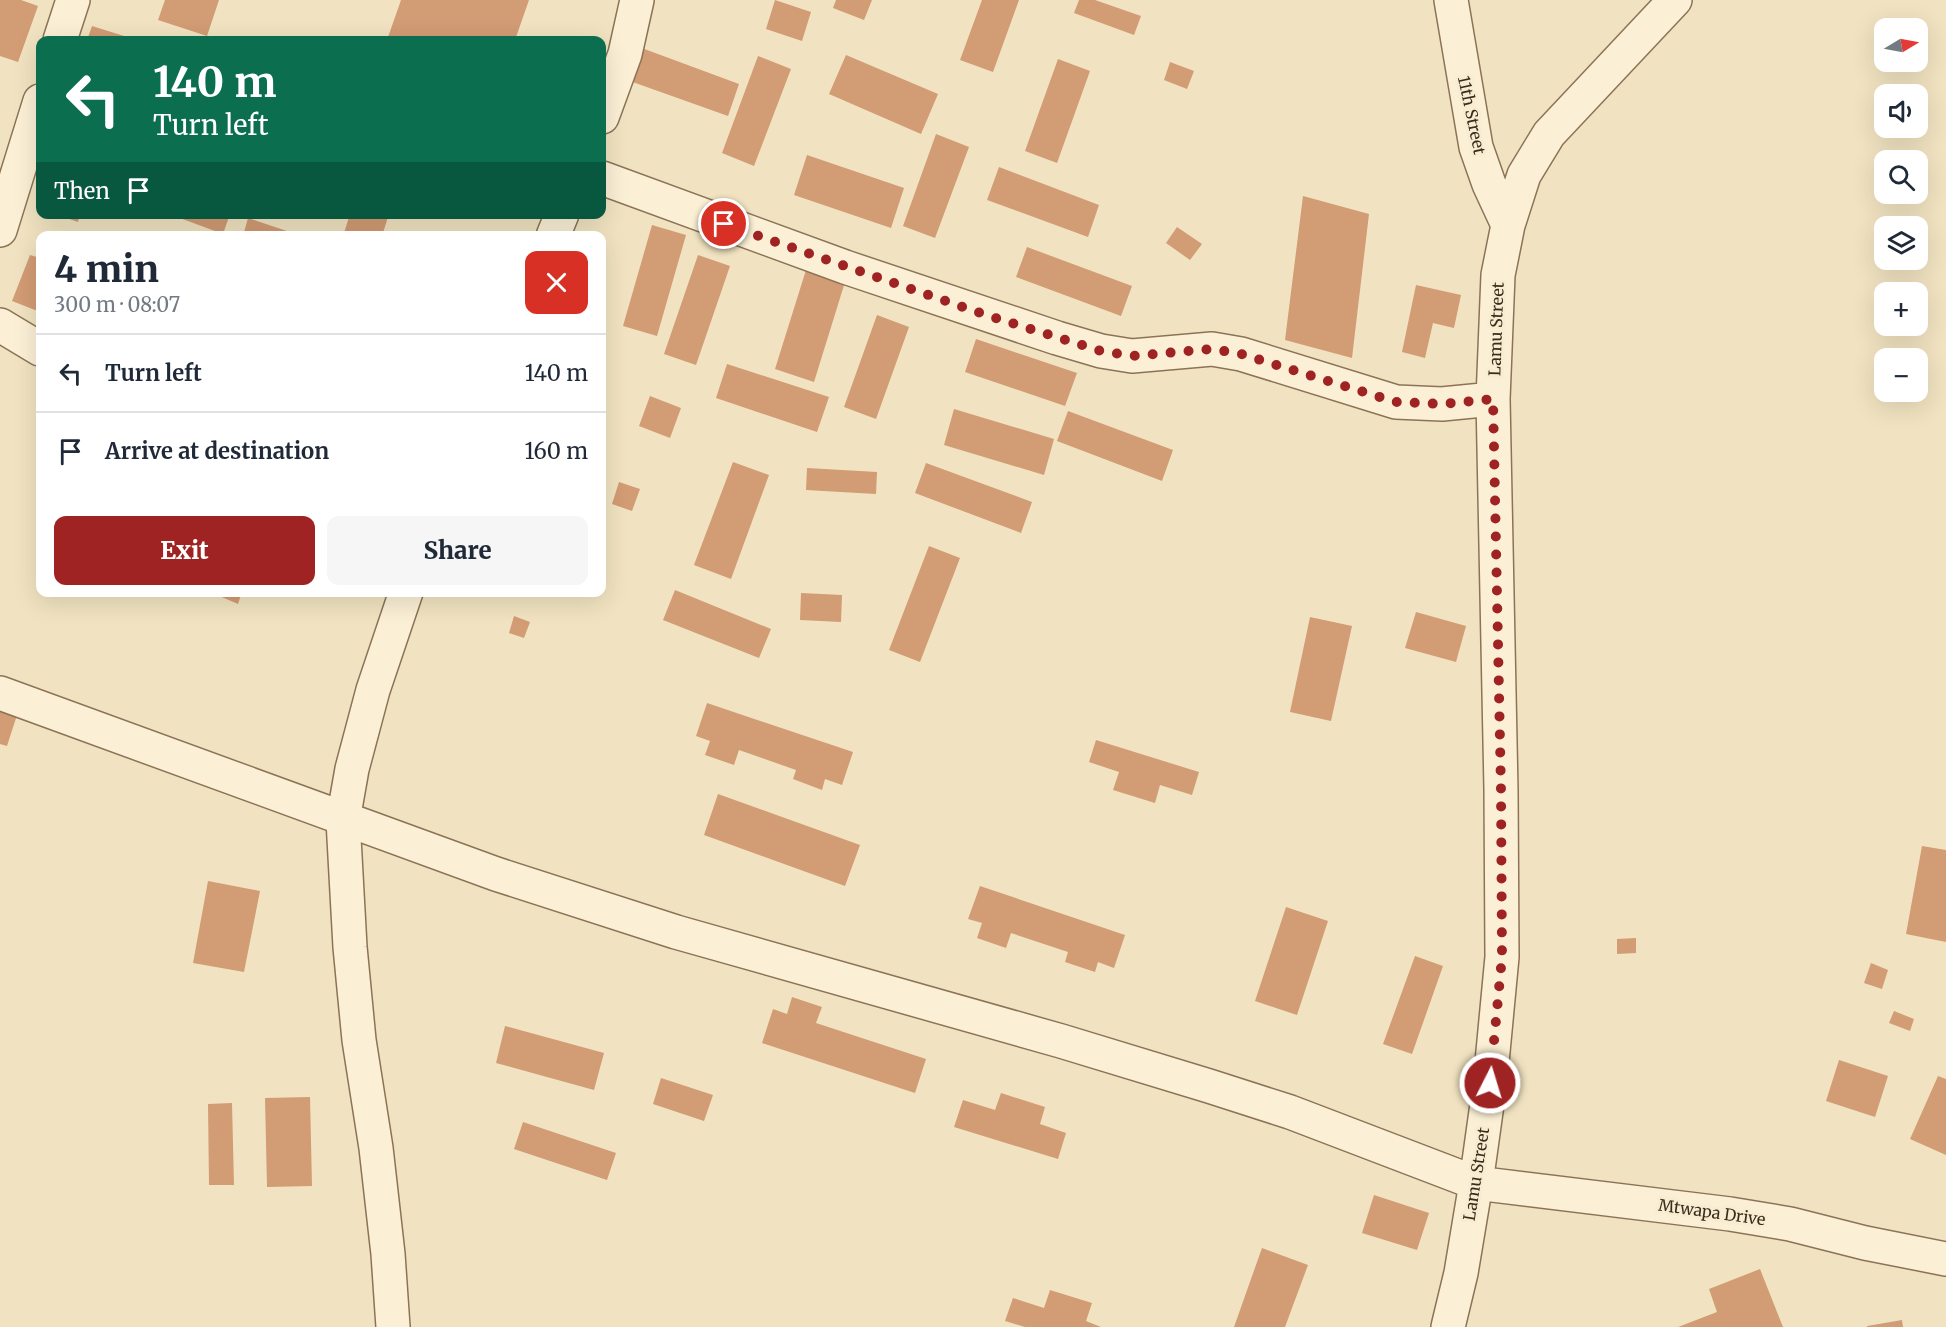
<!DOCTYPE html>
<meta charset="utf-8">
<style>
body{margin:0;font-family:Merriweather,serif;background:#f6f6f7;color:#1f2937;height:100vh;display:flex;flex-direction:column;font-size:22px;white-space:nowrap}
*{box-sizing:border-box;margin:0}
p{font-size:20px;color:#747a83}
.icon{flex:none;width:33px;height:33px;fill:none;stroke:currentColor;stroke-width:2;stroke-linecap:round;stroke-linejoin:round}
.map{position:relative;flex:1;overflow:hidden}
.panel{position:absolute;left:36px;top:231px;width:570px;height:366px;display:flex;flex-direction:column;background:#fff;border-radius:12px;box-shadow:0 6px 24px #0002}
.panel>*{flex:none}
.top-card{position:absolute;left:36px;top:36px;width:570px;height:183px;border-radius:12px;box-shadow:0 6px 24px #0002;background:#0b6e4f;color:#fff;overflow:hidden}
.needle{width:39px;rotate:80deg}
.buttons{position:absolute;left:1874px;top:18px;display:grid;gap:12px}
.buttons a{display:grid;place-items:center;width:54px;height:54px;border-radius:12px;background:#fff;box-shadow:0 6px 24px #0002;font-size:30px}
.pin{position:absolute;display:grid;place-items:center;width:51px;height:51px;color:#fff;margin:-26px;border:3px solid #fff;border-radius:50%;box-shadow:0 2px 6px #0007}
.me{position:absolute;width:66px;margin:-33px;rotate:5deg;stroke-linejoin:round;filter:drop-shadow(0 0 4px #0008)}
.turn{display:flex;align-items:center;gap:21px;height:126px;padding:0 18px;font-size:27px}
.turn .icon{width:78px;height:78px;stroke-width:2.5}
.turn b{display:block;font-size:42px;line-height:51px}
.then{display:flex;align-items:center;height:57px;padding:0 18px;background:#0003;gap:12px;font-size:22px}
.round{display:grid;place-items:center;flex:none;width:63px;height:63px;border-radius:12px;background:#f6f6f7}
.summary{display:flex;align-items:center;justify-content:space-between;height:102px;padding:0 18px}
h1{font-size:36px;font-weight:800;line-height:45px}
.cta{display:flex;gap:12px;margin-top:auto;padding:12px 18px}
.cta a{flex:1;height:69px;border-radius:12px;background:#9f2323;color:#fff;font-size:24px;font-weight:800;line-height:69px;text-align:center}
.cta a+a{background:#f6f6f7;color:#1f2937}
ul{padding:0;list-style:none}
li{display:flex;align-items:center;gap:18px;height:78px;padding:0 18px;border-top:2px solid #e0e1e3}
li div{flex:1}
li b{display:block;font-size:22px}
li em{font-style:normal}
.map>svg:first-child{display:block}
.building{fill:#d29c74}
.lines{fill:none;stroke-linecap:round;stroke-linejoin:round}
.minor-casing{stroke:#8c7357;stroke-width:36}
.minor{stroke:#fbf0d5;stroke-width:33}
.route{stroke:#9f2323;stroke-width:10;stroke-dasharray:0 18}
.labels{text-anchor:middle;stroke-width:6;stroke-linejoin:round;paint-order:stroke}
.street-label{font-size:16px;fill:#3a2b1d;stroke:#f8edd1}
</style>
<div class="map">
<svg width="1946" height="1327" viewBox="0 0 1946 1327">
<rect width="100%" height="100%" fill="#f1e3c1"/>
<!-- building -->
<path class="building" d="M 0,0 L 21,0 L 38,6 L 18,62 L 0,56 Z
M 165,0 L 219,0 L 207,36 L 158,20 Z
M 401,0 L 529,0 L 515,40 L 387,40 Z
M 775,0 L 811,12 L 802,41 L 766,29 Z
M 836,0 L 872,0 L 864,20 L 833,8 Z
M 982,0 L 1019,0 L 993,72 L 960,60 Z
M 1079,0 L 1095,0 L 1141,16 L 1134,35 L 1074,13 Z
M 92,26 L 137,40 L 87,40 Z
M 639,47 L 739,84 L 728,116 L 627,80 Z
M 846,55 L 938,94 L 921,134 L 829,94 Z
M 758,56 L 791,69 L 754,166 L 722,153 Z
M 1058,59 L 1090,71 L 1057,163 L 1025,151 Z
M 1170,62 L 1194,71 L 1187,89 L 1164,80 Z
M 936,134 L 969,147 L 935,238 L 903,226 Z
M 807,155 L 904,188 L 891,228 L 794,195 Z
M 999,167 L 1099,205 L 1088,237 L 987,200 Z
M 1303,196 L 1369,214 L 1352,358 L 1285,340 Z
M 55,214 L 80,214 L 78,222 Z
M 169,214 L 230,214 L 223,234 Z
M 350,214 L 378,214 L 388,217 L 382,236 L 343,236 Z
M 248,218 L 299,235 L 299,236 L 243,236 Z
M 652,225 L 686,235 L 657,336 L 623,326 Z
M 1177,227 L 1202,244 L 1190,260 L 1166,243 Z
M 1027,247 L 1132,286 L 1121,316 L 1016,277 Z
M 30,255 L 40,258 L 40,312 L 12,301 Z
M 698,255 L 730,266 L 696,365 L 664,354 Z
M 806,270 L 845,282 L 814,382 L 775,369 Z
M 1416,285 L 1461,295 L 1454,328 L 1433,323 L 1425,358 L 1402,352 Z
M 877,315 L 909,327 L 876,419 L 844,407 Z
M 976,339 L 1077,373 L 1065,406 L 965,372 Z
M 727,364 L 829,397 L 817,432 L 716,398 Z
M 650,396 L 681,408 L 670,438 L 639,426 Z
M 954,409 L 1054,439 L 1044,475 L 944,445 Z
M 1068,411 L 1173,450 L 1162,481 L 1057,441 Z
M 733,462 L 769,475 L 731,579 L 694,565 Z
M 926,463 L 1032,502 L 1021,533 L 915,493 Z
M 807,468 L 877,472 L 876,494 L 806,490 Z
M 619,482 L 640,489 L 632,511 L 612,504 Z
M 929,546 L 960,558 L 920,662 L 889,650 Z
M 675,590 L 771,629 L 759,658 L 663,620 Z
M 210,592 L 242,592 L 238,604 Z
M 801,593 L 842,595 L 841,622 L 800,620 Z
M 1416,612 L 1466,626 L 1456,662 L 1405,648 Z
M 514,616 L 530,622 L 524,638 L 509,633 Z
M 1310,617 L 1352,626 L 1331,721 L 1290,712 Z
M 707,703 L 853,752 L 842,785 L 825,779 L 822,790 L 793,779 L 796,770 L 739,750 L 734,765 L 705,755 L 710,741 L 696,736 Z
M 0,709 L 17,715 L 7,746 L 0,744 Z
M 1096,740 L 1199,772 L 1192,795 L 1160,785 L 1155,803 L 1113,790 L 1119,772 L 1089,762 Z
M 718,794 L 860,845 L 845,886 L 704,835 Z
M 1922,846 L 1946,850 L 1946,942 L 1906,934 Z
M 208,881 L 260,891 L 244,972 L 193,963 Z
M 980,886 L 1125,935 L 1114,968 L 1098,962 L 1095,972 L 1065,962 L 1068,952 L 1011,933 L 1006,948 L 977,938 L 982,923 L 968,919 Z
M 1286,907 L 1328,921 L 1297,1015 L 1255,1001 Z
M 1636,938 L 1636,953 L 1617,954 L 1617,939 Z
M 1415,956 L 1443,966 L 1412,1054 L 1383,1044 Z
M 1871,963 L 1888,970 L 1882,989 L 1864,983 Z
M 792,997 L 822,1007 L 816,1023 L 926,1059 L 915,1093 L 762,1043 L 773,1009 L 787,1014 Z
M 1894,1011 L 1914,1019 L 1910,1031 L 1889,1023 Z
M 505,1026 L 604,1053 L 594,1090 L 496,1063 Z
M 1839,1060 L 1888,1076 L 1875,1117 L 1826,1101 Z
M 1938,1076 L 1946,1079 L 1946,1155 L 1910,1139 Z
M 661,1078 L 713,1095 L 704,1121 L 653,1104 Z
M 1001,1093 L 1045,1107 L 1040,1124 L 1066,1133 L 1058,1159 L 954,1127 L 963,1100 L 995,1110 Z
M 310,1097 L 312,1186 L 267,1187 L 265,1098 Z
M 232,1103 L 234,1185 L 209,1185 L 208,1104 Z
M 523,1122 L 616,1153 L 607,1180 L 514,1149 Z
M 1374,1195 L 1429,1213 L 1417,1250 L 1362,1233 Z
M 1262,1248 L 1308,1265 L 1285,1327 L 1234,1327 Z
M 1760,1269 L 1783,1327 L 1678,1327 L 1717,1312 L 1709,1289 Z
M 1050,1290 L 1092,1303 L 1086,1321 L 1101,1327 L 1025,1327 L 1005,1321 L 1013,1298 L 1044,1308 Z
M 1902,1320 L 1903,1327 L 1867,1327 L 1867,1326 Z"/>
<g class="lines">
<defs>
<path id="minor" d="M 1451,0 L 1476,147 L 1489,184 L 1508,225
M 60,40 L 73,0
M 602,117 L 625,54 L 637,0
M 602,178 L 845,267 L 1057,338 L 1101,351 L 1132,356 L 1212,349 L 1241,354 L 1396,402 L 1442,404 L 1493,399
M 0,230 L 40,101
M 553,236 L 562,214
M 0,325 L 40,349
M 0,693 L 496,874 L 676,932 L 1061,1041 L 1209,1086 L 1290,1112 L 1476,1183 L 1730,1214 L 1790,1224 L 1865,1243 L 1946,1259
M 393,1327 L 388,1254 L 376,1148 L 359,1040 L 350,947 L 343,820 L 352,769 L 373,690 L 406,592
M 1448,1327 L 1461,1273 L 1476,1183 L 1490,1083 L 1502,957 L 1501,790 L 1493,399 L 1498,275 L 1508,225 L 1524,175 L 1549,134 L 1675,0"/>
</defs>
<!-- minor casing -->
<use href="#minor" class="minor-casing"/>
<!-- minor -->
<use href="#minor" class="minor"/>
</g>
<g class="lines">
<!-- route -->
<path class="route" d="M 724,224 L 986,315 L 1101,351 L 1132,356 L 1212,349 L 1241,354 L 1396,402 L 1442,404 L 1493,399 L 1501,790 L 1502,957 L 1490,1083"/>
</g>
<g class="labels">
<!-- street labels -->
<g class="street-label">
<text transform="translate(1472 115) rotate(78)" y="6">11th Street</text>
<text transform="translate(1496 329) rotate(-88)" y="6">Lamu Street</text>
<text transform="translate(1476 1174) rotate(-81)" y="6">Lamu Street</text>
<text transform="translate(1712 1212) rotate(8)" y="6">Mtwapa Drive</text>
</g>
</g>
</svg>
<div class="buttons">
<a><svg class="needle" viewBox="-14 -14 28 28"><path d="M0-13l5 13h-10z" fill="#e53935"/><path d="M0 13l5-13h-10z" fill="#747a83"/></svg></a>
<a><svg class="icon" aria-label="sound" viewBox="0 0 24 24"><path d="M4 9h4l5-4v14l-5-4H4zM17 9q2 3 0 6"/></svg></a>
<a><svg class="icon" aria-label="search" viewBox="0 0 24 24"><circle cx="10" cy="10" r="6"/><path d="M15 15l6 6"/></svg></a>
<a><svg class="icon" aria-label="layers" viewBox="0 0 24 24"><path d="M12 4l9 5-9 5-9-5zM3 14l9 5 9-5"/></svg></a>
<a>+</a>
<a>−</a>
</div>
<div class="pin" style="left:724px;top:224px;background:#d93025"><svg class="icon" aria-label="arrive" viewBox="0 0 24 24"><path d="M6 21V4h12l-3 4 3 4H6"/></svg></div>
<svg class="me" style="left:1490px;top:1083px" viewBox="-20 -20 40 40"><circle r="17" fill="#9f2323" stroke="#fff" stroke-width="3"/><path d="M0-11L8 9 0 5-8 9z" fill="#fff"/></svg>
<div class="top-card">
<div class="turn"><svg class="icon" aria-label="left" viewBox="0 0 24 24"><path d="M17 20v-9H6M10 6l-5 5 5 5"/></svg><div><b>140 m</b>Turn left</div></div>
<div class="then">Then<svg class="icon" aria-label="arrive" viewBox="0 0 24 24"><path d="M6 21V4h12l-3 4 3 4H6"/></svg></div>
</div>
<section class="panel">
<div class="summary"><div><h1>4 min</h1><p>300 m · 08:07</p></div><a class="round" style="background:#d93025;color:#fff"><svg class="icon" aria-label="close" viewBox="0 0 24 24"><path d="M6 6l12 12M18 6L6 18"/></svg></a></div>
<ul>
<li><svg class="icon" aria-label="left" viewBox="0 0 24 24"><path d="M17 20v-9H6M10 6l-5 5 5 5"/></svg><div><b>Turn left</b></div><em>140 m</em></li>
<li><svg class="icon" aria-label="arrive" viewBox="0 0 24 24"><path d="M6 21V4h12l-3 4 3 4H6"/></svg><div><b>Arrive at destination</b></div><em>160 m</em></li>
</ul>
<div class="cta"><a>Exit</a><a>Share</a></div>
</section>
</div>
